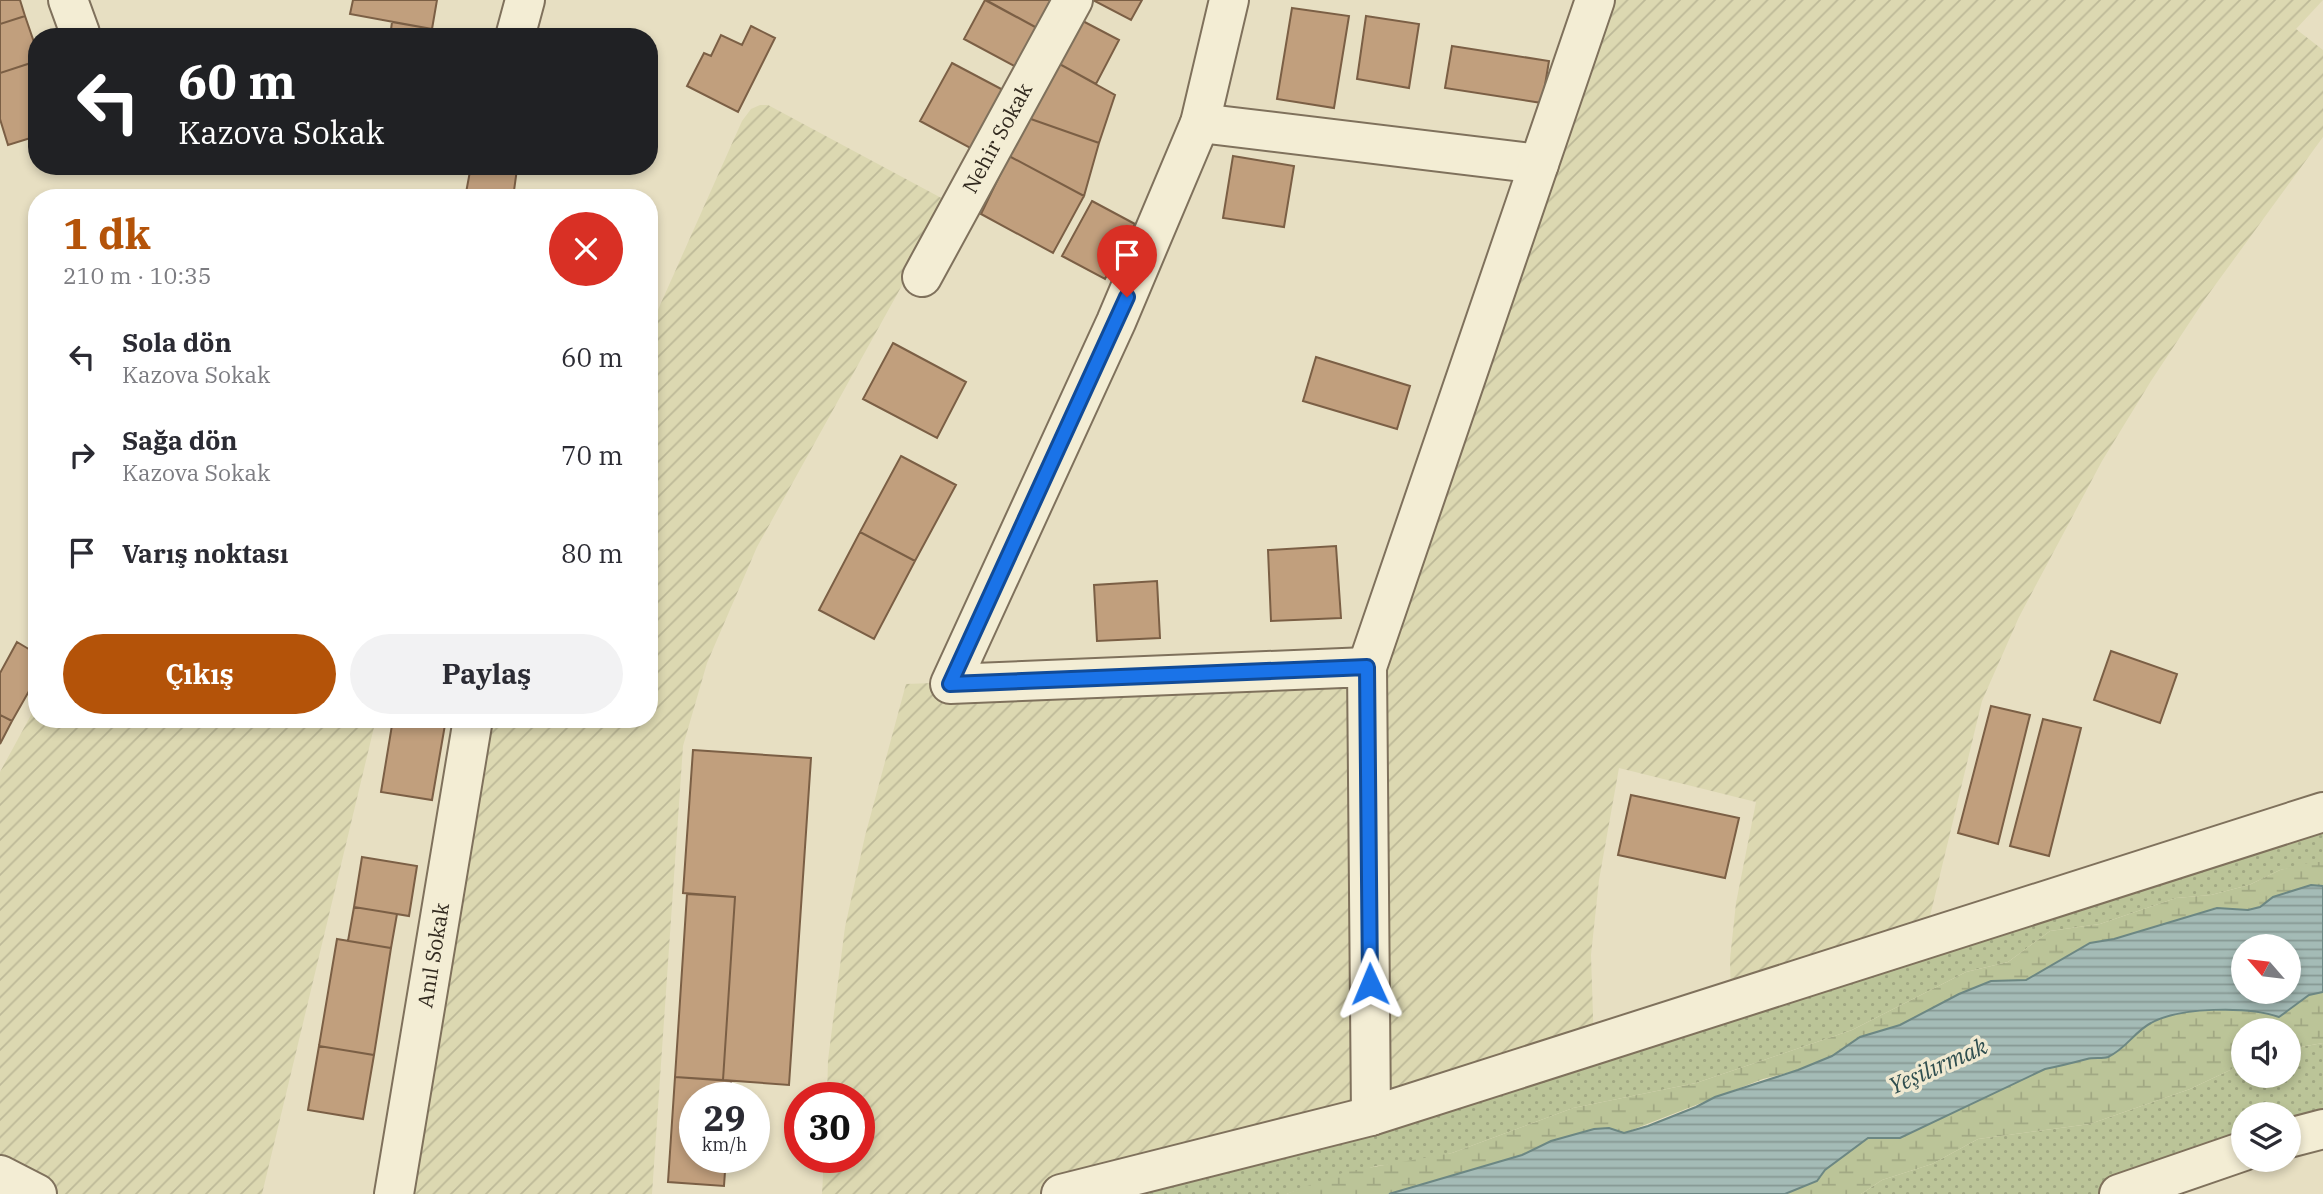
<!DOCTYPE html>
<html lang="tr">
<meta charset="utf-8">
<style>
body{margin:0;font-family:"IBM Plex Serif",serif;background:#f2f2f3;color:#2b2b33;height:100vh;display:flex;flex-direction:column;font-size:26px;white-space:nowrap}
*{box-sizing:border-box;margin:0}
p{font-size:23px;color:#7c7c81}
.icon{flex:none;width:38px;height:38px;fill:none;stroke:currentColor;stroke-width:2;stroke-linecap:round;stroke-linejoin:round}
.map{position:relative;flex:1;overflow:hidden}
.details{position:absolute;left:28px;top:189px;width:630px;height:539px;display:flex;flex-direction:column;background:#fff;border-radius:28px;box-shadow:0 4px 10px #0003}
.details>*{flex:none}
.guide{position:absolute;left:28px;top:28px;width:630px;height:147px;border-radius:28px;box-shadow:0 4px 10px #0003;background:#202124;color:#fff;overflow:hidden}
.needle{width:46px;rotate:298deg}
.buttons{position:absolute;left:2231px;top:934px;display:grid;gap:14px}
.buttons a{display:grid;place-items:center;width:70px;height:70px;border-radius:50%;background:#fff;box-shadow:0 4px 10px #0003;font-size:35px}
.speed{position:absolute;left:679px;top:1082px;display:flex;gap:14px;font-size:35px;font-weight:700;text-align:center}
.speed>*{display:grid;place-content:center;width:91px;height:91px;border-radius:50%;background:#fff;box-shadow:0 4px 10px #0003;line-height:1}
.speed small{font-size:18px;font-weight:400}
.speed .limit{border:10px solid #d22;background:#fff;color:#111}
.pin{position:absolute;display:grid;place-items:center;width:60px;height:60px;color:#fff;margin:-72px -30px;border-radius:50% 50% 50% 0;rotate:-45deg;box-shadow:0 0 7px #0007}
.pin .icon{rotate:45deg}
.me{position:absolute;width:77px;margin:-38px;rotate:359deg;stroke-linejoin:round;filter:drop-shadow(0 0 5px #0008)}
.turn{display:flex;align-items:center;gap:24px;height:147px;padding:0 35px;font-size:32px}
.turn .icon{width:91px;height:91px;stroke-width:2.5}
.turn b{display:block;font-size:49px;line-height:60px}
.round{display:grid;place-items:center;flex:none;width:74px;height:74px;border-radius:37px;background:#f2f2f3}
.head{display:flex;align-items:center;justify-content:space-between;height:119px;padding:0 35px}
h1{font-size:42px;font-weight:800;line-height:52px;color:#b45309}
.primary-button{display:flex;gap:14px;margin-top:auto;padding:14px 35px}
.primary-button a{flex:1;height:80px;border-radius:42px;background:#b45309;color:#fff;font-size:28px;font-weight:800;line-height:80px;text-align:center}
.primary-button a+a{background:#f2f2f3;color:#2b2b33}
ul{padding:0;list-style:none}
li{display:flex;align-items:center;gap:21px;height:98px;padding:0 35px}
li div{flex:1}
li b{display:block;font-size:26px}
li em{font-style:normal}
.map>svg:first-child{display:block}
.farmland{fill:url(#farmland-furrows)}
.grass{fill:url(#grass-dots)}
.wetland{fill:url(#wetland-marsh)}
.water{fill:url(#water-rules);stroke:#6c8783;stroke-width:2;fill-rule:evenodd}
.building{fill:#c19f7d;stroke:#7b5f45;stroke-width:2}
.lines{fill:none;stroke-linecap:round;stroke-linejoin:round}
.minor-casing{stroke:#7f715c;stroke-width:42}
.minor{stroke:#f3edd4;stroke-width:38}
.route-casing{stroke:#114b97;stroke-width:18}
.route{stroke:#1a73e8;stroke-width:12}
.labels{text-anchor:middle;stroke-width:7;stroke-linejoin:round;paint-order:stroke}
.street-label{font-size:21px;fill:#31291e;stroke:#f0e9d1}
.water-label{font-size:23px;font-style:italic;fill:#2f4e4f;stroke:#f0e9d1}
</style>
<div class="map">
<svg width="2323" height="1194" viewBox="0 0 2323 1194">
<defs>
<pattern id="farmland-furrows" width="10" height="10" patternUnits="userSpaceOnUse" patternTransform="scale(1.75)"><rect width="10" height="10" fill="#dcd8b1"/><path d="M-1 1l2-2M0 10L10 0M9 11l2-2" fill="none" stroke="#bdb998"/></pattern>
<pattern id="grass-dots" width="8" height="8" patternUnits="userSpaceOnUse" patternTransform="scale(1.75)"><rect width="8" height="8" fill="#bbc498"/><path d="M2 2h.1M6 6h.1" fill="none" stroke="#a1a883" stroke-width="1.8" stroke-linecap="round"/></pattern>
<pattern id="wetland-marsh" width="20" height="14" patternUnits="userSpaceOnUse" patternTransform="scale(1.75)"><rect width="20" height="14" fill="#bbc498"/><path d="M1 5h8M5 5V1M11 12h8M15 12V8" fill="none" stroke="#a1a883"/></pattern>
<pattern id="water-rules" width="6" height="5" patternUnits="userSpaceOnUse" patternTransform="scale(1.75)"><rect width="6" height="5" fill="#a4bbb6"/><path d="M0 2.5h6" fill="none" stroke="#869893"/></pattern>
</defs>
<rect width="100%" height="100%" fill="#e7dfc2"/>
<!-- farmland -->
<path class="farmland" d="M 1595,0 L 2323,0 L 2296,29 L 2323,50 L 2323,137 L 2205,299 L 2151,381 L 2102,461 L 2019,617 L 1982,701 L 1924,941 L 1731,1002 L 1730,959 L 1736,903 L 1756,802 L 1619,768 L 1599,880 L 1591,955 L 1594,1046 L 1061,1194 L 822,1194 L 824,1157 L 859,1157 L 859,1097 L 827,1097 L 828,1060 L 845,927 L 865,836 L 906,684 L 1367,667 Z
M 760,105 L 768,105 L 960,208 L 910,271 L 757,547 L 707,663 L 683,746 L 652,1194 L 394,1194 L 473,719 L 649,719 L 649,330 L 742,121 L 751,109 Z
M 37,704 L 37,719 L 376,719 L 262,1194 L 37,1194 L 0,1175 L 0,772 Z"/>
<!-- grass -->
<path class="grass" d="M 2323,812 L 2323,862 L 2280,870 L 2249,885 L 2211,895 L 2176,898 L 2100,924 L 2050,931 L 2008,962 L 1966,972 L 1852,1030 L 1696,1083 L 1573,1108 L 1452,1153 L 1407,1163 L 1376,1166 L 1286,1194 L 1062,1194 Z
M 2323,1043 L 2323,1129 L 2289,1138 L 2289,1115 L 2244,1115 L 2243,1151 L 2119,1194 L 1861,1194 L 1882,1180 L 1932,1164 L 1978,1139 L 2090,1124 L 2190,1089 L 2243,1064 L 2244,1076 L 2289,1076 L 2289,1049 Z"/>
<!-- wetland -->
<path class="wetland" d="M 2312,862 L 2323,862 L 2323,886 L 2311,885 L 2273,897 L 2260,907 L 2248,910 L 2217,908 L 2114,939 L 2089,943 L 2026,980 L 1991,981 L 1959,994 L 1900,1025 L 1860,1037 L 1832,1056 L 1798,1070 L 1763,1079 L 1624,1133 L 1609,1128 L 1594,1129 L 1551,1141 L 1523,1155 L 1389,1194 L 1286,1194 L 1345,1172 L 1452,1153 L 1573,1108 L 1696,1083 L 1852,1030 L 1966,972 L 2008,962 L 2050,931 L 2100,924 L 2176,898 L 2211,895 L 2249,885 L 2280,870 Z
M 2323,992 L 2323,1043 L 2289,1049 L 2289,1031 L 2244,1031 L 2243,1064 L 2190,1089 L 2090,1124 L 1978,1139 L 1932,1164 L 1882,1180 L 1861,1194 L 1785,1194 L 1821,1177 L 1825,1170 L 1868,1138 L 1900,1138 L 2045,1069 C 2060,1066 2072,1063 2087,1059 C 2094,1057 2102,1059 2108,1057 C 2126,1049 2135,1031 2151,1023 C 2181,1007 2247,1004 2279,1017 L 2309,995 Z"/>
<!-- water -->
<path class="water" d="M 2311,885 L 2323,886 L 2323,992 L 2309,995 L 2279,1017 C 2248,1006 2179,1007 2151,1023 C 2135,1031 2126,1049 2108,1057 C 2102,1059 2094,1057 2087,1059 C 2072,1063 2060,1066 2045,1069 L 1900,1138 L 1868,1138 L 1825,1170 L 1817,1181 L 1785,1194 L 1389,1194 L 1522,1155 L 1551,1141 L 1594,1129 L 1609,1128 L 1624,1133 L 1648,1126 L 1696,1107 L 1715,1097 L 1798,1070 L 1832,1056 L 1860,1037 L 1900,1025 L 1959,994 L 1991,981 L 2026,980 L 2090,943 L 2114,939 L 2217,908 L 2248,910 L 2260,907 L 2273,897 ZM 2244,947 L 2289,947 L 2289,992 L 2244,992 Z"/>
<!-- building -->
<path class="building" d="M 0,0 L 20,0 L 25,16 L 0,24 Z
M 353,0 L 437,0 L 432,29 L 350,14 Z
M 985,0 L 1037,28 L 1016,67 L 964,39 Z
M 986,0 L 1052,0 L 1037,28 Z
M 1093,0 L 1142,0 L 1131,20 Z
M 1292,8 L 1349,16 L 1334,108 L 1277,99 Z
M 25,16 L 37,51 L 37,61 L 0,73 L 0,24 Z
M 1366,16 L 1419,24 L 1409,88 L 1357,79 Z
M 1077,18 L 1119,40 L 1096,84 L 1054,61 Z
M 392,22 L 461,34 L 461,37 L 390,37 Z
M 751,26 L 775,38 L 738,112 L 687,86 L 704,53 L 711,56 L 721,35 L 742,45 Z
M 1452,46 L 1549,61 L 1542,103 L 1445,88 Z
M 37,61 L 37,136 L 8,145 L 0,119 L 0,73 Z
M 1054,61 L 1115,95 L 1099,143 L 1028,118 Z
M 952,63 L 1005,91 L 974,150 L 920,121 Z
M 1028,118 L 1099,143 L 1084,196 L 1009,156 Z
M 1009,156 L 1084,196 L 1053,253 L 981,214 Z
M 1233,156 L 1294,166 L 1284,227 L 1223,218 Z
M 471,166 L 517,169 L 513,198 L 465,198 Z
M 1092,201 L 1135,224 L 1105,279 L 1062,256 Z
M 893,343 L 966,382 L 937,438 L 863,399 Z
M 1316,357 L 1410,386 L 1397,429 L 1303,401 Z
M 901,456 L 956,485 L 915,561 L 860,532 Z
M 860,532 L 915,561 L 874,639 L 819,610 Z
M 1336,546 L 1341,618 L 1271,621 L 1268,550 Z
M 1157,581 L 1160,638 L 1097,641 L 1094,585 Z
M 17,642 L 37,654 L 37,677 L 12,721 L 0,715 L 0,673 Z
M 2111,651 L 2177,674 L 2160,723 L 2094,700 Z
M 1991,706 L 2030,715 L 1998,844 L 1958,833 Z
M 0,715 L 12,721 L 0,744 Z
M 393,719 L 446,719 L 432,800 L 381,792 Z
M 2043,719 L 2081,728 L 2049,856 L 2010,846 Z
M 693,750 L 811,758 L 789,1085 L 723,1080 L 735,897 L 683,893 Z
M 1631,795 L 1739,818 L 1725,878 L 1618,855 Z
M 362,857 L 417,866 L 409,916 L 354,907 Z
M 687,894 L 735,897 L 723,1080 L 675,1077 Z
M 354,907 L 397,914 L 391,948 L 348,941 Z
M 337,939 L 391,948 L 374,1055 L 319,1046 Z
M 319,1046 L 374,1055 L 363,1119 L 308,1110 Z
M 675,1077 L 731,1081 L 730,1097 L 695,1097 L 695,1157 L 726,1157 L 724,1186 L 668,1182 Z"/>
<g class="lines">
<defs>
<g id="minor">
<path d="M 68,0 L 80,33"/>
<path d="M 1229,0 L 1200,123 L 1116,322 L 950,684 L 1367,667 L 1371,1116"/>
<path d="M 515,37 L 525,0"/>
<path d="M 1200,123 L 1539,164"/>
<path id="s1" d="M 922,277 L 1073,0"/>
<path d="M 1367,667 L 1595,0"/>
<path d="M 2289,1138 L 2323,1129"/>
<path d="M 0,1175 L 37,1194"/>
<path id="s2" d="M 394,1194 L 473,719"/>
<path d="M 1061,1194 L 1371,1116 L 2323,812"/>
<path d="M 2119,1194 L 2244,1151"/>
</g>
</defs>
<!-- minor casing -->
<use href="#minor" class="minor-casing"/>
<!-- minor -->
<use href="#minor" class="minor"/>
</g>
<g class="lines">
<defs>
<path id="route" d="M 1127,297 L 950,684 L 1367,667 L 1370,984"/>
</defs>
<!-- route casing -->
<use href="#route" class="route-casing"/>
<!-- route -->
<use href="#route" class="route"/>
</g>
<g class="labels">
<!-- street labels -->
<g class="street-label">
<text dy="7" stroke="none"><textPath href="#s1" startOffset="158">Nehir Sokak</textPath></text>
<text dy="7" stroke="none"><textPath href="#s2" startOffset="242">Anıl Sokak</textPath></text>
</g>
<!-- water labels -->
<g class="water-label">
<text transform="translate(1938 1066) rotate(-24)" y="8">Yeşilırmak</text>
</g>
</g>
</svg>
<div class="buttons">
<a><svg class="needle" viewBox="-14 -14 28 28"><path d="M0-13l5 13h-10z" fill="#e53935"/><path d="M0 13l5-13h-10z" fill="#7c7c81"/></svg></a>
<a><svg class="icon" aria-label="sound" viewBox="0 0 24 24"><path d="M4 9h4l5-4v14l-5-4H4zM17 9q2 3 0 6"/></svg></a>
<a><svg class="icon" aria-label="layers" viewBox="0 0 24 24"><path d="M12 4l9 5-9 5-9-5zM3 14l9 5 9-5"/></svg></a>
</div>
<div class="speed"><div>29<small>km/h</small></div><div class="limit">30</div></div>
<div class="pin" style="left:1127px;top:297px;background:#d93025"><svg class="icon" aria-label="arrive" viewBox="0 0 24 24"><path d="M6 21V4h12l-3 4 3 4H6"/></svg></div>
<svg class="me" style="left:1370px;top:984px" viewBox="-20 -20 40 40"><path d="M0-17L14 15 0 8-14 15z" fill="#1a73e8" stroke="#fff" stroke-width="4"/></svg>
<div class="guide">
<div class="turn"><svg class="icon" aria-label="left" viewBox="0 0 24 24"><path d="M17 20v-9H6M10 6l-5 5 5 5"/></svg><div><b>60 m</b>Kazova Sokak</div></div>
</div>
<section class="details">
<div class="head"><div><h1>1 dk</h1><p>210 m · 10:35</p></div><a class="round" style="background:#d93025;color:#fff"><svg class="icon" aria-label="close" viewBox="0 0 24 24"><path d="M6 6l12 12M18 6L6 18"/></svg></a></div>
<ul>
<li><svg class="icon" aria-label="left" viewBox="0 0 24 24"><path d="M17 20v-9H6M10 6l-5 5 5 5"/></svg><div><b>Sola dön</b><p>Kazova Sokak</p></div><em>60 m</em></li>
<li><svg class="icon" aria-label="right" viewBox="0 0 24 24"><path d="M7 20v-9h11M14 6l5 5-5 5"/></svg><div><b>Sağa dön</b><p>Kazova Sokak</p></div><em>70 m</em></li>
<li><svg class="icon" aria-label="arrive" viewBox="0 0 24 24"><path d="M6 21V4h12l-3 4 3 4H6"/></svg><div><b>Varış noktası</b></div><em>80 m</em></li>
</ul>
<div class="primary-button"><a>Çıkış</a><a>Paylaş</a></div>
</section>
</div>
